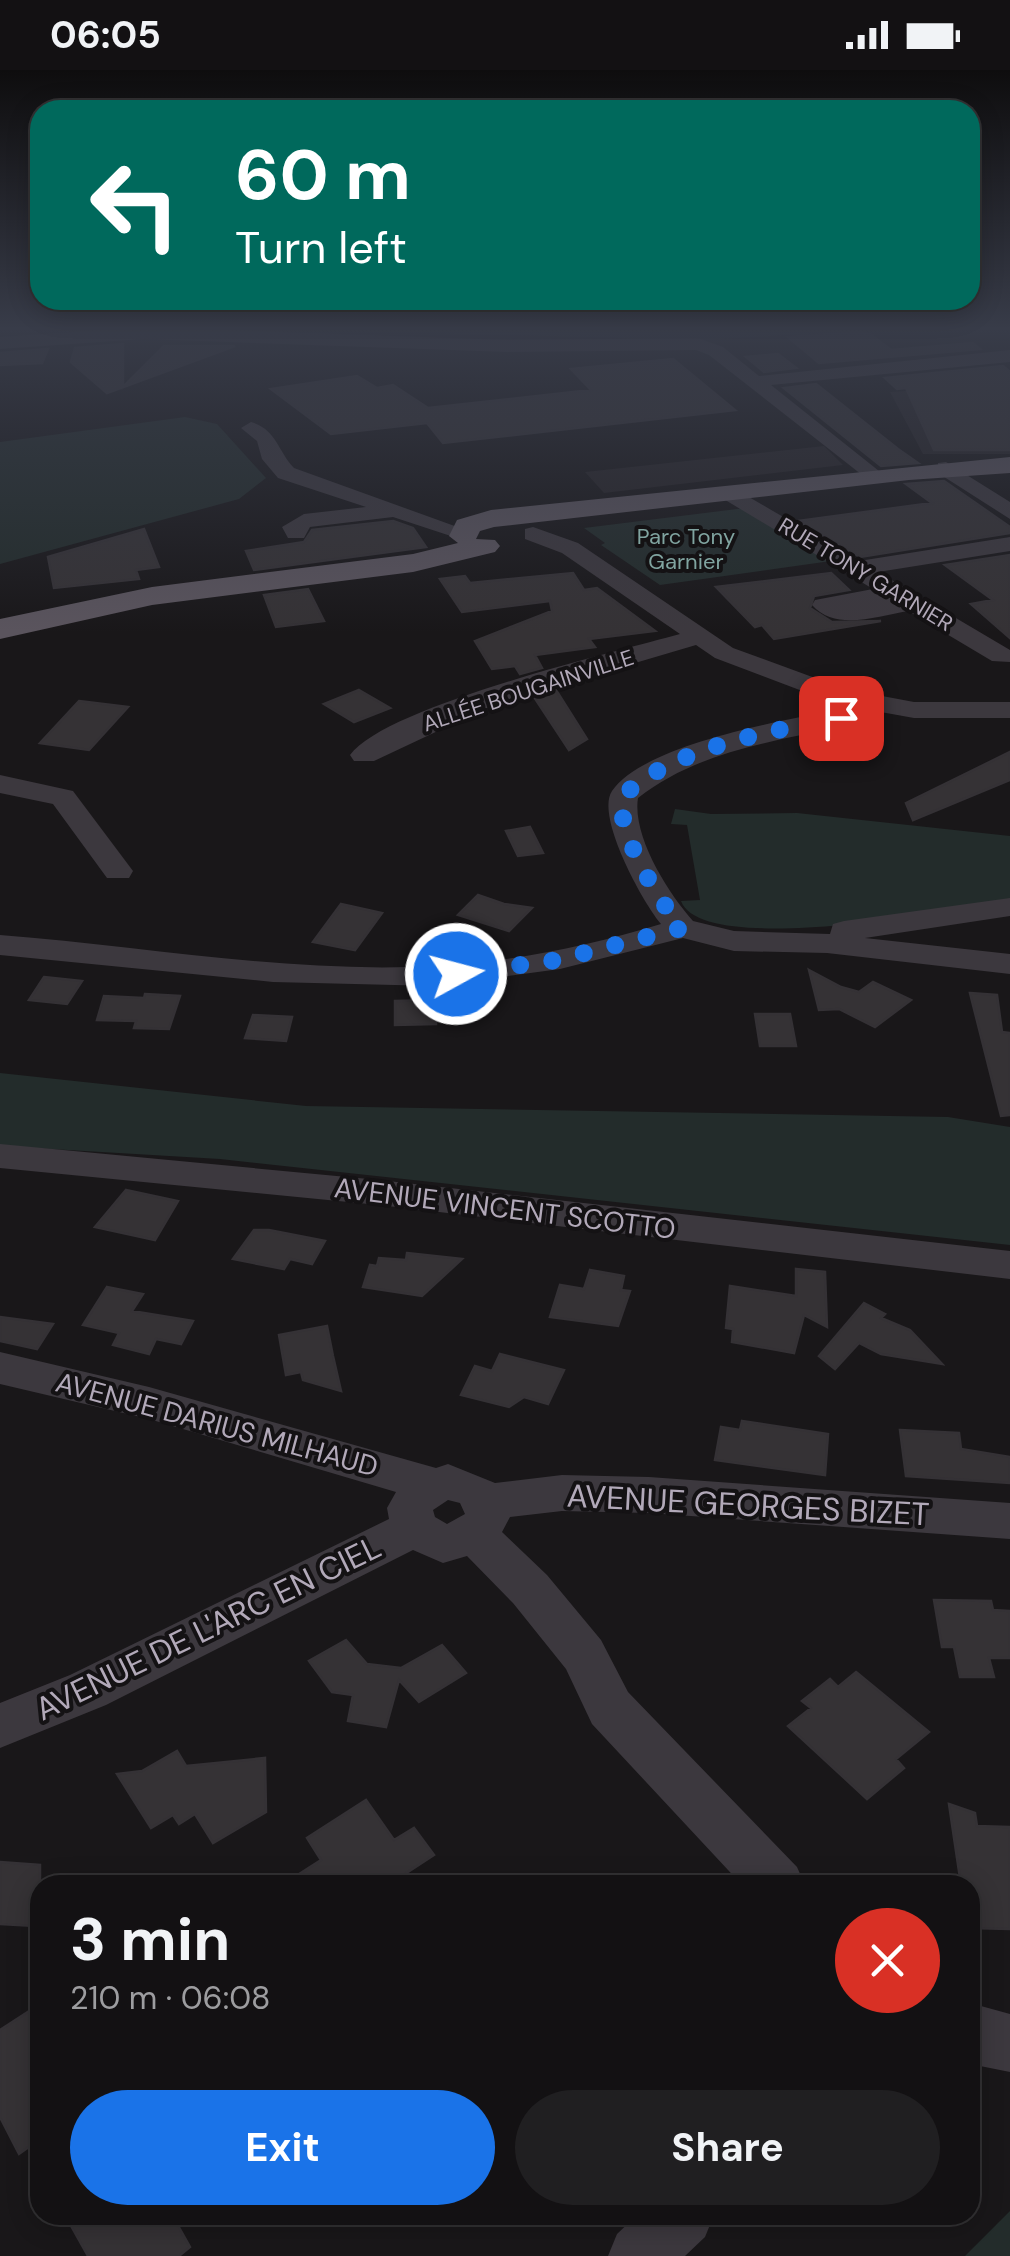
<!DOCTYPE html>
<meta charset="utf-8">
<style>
body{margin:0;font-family:"DM Sans",sans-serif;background:#201f21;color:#f1f3f6;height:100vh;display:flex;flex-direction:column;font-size:38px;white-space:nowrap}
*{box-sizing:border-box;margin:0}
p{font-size:32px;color:#9d9da0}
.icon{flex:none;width:55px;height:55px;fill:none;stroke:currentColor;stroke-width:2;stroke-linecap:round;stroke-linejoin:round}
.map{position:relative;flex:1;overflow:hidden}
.side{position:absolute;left:30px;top:1805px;width:950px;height:350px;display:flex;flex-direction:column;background:#131113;border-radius:30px;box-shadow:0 5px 25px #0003,0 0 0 2px #323133}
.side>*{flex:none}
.hud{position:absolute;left:30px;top:30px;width:950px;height:210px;border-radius:30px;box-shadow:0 5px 25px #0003,0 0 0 2px #323133;background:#00695c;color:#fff;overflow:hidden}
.pin{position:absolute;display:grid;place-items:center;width:85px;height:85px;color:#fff;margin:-42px;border-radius:20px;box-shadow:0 5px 15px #0006}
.me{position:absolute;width:110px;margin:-55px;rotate:83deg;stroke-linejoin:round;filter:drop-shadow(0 0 8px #0008)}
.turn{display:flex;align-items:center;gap:35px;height:210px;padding:0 40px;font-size:45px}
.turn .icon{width:130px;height:130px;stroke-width:2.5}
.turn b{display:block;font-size:70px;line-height:85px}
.round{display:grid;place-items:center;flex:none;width:105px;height:105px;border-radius:52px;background:#201f21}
.headline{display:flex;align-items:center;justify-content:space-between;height:170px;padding:0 40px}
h1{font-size:60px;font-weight:700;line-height:75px}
.action{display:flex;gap:20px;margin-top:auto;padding:20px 40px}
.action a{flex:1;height:115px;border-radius:60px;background:#1a73e8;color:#fff;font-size:40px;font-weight:700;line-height:115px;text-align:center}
.action a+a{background:#201f21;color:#f1f3f6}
.status{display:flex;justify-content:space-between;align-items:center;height:70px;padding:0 50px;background:#131113;direction:ltr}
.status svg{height:28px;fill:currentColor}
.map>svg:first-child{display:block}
.built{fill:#262326}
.green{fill:#232c2b}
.building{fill:#353235;stroke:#343135;stroke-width:2.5}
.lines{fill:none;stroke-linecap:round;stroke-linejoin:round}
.minor{fill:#3c383e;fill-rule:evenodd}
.major{fill:#5a545d;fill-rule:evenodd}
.route{stroke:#1a73e8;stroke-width:18;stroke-dasharray:0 32.4}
.labels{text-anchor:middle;stroke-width:8;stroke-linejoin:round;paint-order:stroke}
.far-park-label{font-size:22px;fill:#80a4a0;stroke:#141214}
.far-street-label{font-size:22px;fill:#b2a9b9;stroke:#141214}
.street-label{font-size:28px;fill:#b2a9b9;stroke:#141214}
.near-street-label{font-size:32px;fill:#b2a9b9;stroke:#141214}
</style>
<div class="status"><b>06:05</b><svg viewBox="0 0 49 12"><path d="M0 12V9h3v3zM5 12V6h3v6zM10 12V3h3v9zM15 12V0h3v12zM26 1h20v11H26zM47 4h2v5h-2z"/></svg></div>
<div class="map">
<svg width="1010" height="2186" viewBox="0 0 1010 2186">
<rect width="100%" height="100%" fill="#191719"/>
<!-- built -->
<path class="built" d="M 1010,314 L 1010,384 L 923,384 L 890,322 Z
M 824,376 L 843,395 L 604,423 L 585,402 Z"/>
<!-- green -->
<path class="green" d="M 152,256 L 945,256 L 701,270 Z
M 185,347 L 217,354 L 266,408 L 239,429 L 0,494 L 0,372 Z
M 745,438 L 831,491 L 660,515 L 601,475 L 605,473 L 584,458 Z
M 675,739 L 711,744 L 797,743 L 1010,766 L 1010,832 C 957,840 702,888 681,831 L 700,830 L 687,755 L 671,754 Z
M 0,1003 L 306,1036 L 948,1047 L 1010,1057 L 1010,1175 L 220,1089 L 0,1076 Z
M 1010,2141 L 1010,2186 L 965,2186 Z"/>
<!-- building -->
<path class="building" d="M 859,262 L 870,264 L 891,280 L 973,273 L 980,279 L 819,293 L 788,267 Z
M 123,274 L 123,317 L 164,276 L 235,276 L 107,323 L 71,292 L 75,278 Z
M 48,279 L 42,293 L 0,295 L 0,283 Z
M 778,284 L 796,298 L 764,302 L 746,287 Z
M 673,289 L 735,340 L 443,373 L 427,353 L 331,364 L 271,319 L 357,306 L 377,318 L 393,315 L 428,338 L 591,320 L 571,299 Z
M 1003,296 L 1010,302 L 1010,380 L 934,380 L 906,318 L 897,319 L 885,308 Z
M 816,314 L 898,379 L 918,393 L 881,396 L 784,318 Z
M 944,411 L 1010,457 L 1010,463 L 860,487 L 798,451 L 932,433 L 906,414 Z
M 393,451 L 413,458 L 426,477 L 254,500 L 246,481 L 304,472 L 312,460 Z
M 144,459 L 159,497 L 136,500 L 139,509 L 54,518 L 48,487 Z
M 1010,485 L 1010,568 L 971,534 L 993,530 L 945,495 Z
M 573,503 L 584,520 L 597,518 L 655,561 L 589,569 L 595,577 L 535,585 L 542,598 L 520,604 L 515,596 L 492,599 L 475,571 L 552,541 L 550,531 L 462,542 L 440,509 L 465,506 L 470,513 Z
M 831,503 L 849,520 L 814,526 L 810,538 L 832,552 L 881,551 L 774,569 L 762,555 L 755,557 L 716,517 Z
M 308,519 L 324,551 L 276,557 L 264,525 Z
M 359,620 L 390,638 L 354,652 L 324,634 Z
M 556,620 L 587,669 L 569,680 L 534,627 Z
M 79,631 L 128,637 L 89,680 L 40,673 Z
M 1010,682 L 1010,710 L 913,750 L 906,733 Z
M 530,757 L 543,783 L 518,786 L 506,761 Z
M 478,825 L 504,834 L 532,838 L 509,861 L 458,845 Z
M 341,834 L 382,843 L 355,880 L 313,872 Z
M 809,900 L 841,917 L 859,922 L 873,912 L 911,930 L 875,957 L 839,939 L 819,940 Z
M 44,907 L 82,911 L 67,934 L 29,930 Z
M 970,923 L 997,925 L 1002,962 L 1010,963 L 1010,1045 L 1001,1046 Z
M 145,924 L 180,926 L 169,959 L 134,958 L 136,951 L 97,950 L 104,926 L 144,928 Z
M 436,930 L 436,954 L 395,955 L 395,931 Z
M 755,944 L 790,944 L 796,976 L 760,976 Z
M 253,945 L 292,947 L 286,971 L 245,968 Z
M 126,1120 L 178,1131 L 155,1170 L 95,1157 Z
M 254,1160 L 269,1160 L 325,1171 L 312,1194 L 290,1189 L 284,1199 L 233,1189 Z
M 407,1183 L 462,1189 L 422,1226 L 363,1217 L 370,1195 L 377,1196 L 379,1188 L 406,1190 Z
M 796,1199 L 825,1202 L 827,1257 L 804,1245 L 794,1283 L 732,1272 L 733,1259 L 726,1258 L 730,1216 L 796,1226 Z
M 590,1200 L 624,1206 L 621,1220 L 630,1221 L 618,1256 L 550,1247 L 560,1215 L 584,1219 Z
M 107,1217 L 143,1224 L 132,1241 L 193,1251 L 181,1274 L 156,1269 L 149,1284 L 113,1275 L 119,1263 L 83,1255 Z
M 864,1233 L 885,1244 L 881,1248 L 910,1260 L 942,1294 L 881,1284 L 859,1273 L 835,1299 L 819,1286 Z
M 0,1247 L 53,1254 L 37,1279 L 0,1271 Z
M 327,1256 L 333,1286 L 341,1321 L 303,1310 L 301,1302 L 286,1305 L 279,1265 Z
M 500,1284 L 564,1300 L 548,1334 L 524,1327 L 509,1337 L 461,1325 L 475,1296 L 492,1301 Z
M 742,1351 L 828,1364 L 825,1405 L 715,1390 L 721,1357 L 740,1360 Z
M 900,1360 L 959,1363 L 961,1379 L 1010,1387 L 1010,1413 L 906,1406 Z
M 934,1530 L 991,1531 L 993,1540 L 1010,1541 L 1010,1588 L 989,1588 L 994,1607 L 960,1607 L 954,1577 L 942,1577 Z
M 346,1570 L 367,1594 L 401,1598 L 442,1575 L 466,1603 L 419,1632 L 399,1610 L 386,1657 L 348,1651 L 353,1625 L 332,1622 L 309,1591 Z
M 856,1602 L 929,1662 L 896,1689 L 904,1698 L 867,1729 L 788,1656 L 811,1638 L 802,1631 L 830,1609 L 838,1617 Z
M 177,1681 L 186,1696 L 265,1688 L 266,1742 L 213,1773 L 195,1744 L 179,1754 L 173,1745 L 151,1758 L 117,1704 L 142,1701 Z
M 366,1730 L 394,1770 L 414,1758 L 434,1785 L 388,1815 L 282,1815 L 321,1790 L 307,1768 Z
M 949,1734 L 975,1743 L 977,1756 L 1010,1757 L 1010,1859 L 970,1858 L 970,1815 L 961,1815 Z
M 0,1792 L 40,1795 L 40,1831 L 34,1856 L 0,1854 Z
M 40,1934 L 40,2069 L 19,2084 L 0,2047 L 0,1960 Z
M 65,2145 L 172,2145 L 190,2177 L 179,2186 L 88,2186 Z"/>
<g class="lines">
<!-- minor -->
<path class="minor" d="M 143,257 L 507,270 L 698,268 L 723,277 L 759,306 L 1010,280 L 1010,292 L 771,315 L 879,401 L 879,411 L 871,412 L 709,285 L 696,280 L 507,282 L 143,269 L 0,279 L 0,267 Z
M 251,352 C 277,360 277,380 294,398 L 474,463 L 463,470 L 393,447 L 310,457 L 304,468 L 288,468 L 282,457 L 304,444 L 366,437 L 278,408 L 262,389 L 257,371 L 241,358 Z
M 946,392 L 1010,432 L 1010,449 L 938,403 L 938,393 Z
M 730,416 L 859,491 L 1010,467 L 1010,481 L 878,502 L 1010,580 L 1010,592 L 992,591 L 908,541 C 877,546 836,562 812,535 L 815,530 L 873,519 L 722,428 L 722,418 Z
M 533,457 L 578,473 L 733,578 L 845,619 L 914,632 L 1010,632 L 1010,648 L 914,648 L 853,637 L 851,654 C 776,672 701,679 638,728 C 632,766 668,823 693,851 L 734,861 L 830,864 L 833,854 L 844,851 L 1010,828 L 1010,846 L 865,868 L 1010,884 L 1010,904 L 827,883 L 734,881 L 683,868 L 560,899 L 435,916 L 273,912 L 0,885 L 0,865 C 145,876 290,904 436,896 C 512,892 588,876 661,854 C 643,833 595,746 612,721 C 643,676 774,652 827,642 L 826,630 L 715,588 L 696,575 L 493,635 L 374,691 L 354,691 L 350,685 C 386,636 615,582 680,564 L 562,483 L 525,469 L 525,459 Z
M 0,705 L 73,721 L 133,801 L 129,808 L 107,808 L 53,734 L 0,723 Z
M 0,1074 L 379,1110 L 1010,1181 L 1010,1209 L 379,1135 L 0,1098 Z
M 0,1282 L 149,1317 L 436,1398 L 448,1394 L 495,1413 L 562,1405 L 649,1407 L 1010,1433 L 1010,1469 L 649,1443 L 562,1441 L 510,1447 L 502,1462 L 547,1505 L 601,1570 L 628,1622 L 797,1797 L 805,1815 L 742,1815 L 592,1654 L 566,1599 L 513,1533 L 467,1486 L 443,1493 L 413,1480 L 106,1635 L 0,1678 L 0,1633 L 70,1605 L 389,1449 L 387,1438 L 396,1422 L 149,1349 L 0,1314 ZM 448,1430 L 460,1433 L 465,1444 L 447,1454 L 435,1447 L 433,1440 Z
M 970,1933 L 1010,1944 L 1010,2002 L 970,1994 Z
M 637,2145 L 714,2145 L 705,2167 L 685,2186 L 608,2186 L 617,2164 Z"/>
<!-- major -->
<path class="major" d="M 1010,387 L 1010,403 L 909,410 L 494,457 L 480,461 L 476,469 L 495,470 L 500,476 L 495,482 L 413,502 L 152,535 L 0,569 L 0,549 L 152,517 L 413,484 L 458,473 L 449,466 L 457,450 L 491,440 Z"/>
</g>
<!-- sky -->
<linearGradient id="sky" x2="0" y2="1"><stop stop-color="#0e0d0e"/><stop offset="0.46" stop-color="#383c49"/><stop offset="1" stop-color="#383c49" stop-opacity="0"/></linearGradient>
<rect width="1010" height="562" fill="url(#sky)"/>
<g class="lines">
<!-- route -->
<path class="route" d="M 456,904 L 557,890 L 682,858 C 661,834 611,755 624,725 C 675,677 774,660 841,648"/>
</g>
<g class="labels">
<!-- far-park labels -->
<g class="far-park-label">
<text x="686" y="474">Parc Tony<tspan x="686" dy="25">Garnier</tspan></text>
</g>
<!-- far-street labels -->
<g class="far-street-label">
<text transform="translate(866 504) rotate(31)" y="8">RUE TONY GARNIER</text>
<text transform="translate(528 620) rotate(-18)" y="8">ALLÉE BOUGAINVILLE</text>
</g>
<!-- street labels -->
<g class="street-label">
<text transform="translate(505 1138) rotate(7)" y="10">AVENUE VINCENT SCOTTO</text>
<text transform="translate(217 1354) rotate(15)" y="10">AVENUE DARIUS MILHAUD</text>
</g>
<!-- near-street labels -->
<g class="near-street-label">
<text transform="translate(748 1435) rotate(3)" y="11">AVENUE GEORGES BIZET</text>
<text transform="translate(208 1558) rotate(-26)" y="11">AVENUE DE L'ARC EN CIEL</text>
</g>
</g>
</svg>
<div class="pin" style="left:841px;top:648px;background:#d93025"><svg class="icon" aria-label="arrive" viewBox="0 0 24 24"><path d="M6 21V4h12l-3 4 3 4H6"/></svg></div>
<svg class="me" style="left:456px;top:904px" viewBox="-20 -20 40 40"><circle r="17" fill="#1a73e8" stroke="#fff" stroke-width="3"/><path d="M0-11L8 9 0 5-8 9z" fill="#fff"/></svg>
<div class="hud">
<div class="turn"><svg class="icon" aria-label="left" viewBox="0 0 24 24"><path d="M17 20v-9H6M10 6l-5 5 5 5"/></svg><div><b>60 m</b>Turn left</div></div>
</div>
<section class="side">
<div class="headline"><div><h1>3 min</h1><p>210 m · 06:08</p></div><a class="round" style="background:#d93025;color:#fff"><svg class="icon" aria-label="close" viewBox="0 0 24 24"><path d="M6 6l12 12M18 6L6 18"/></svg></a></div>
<div class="action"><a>Exit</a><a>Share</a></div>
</section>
</div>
